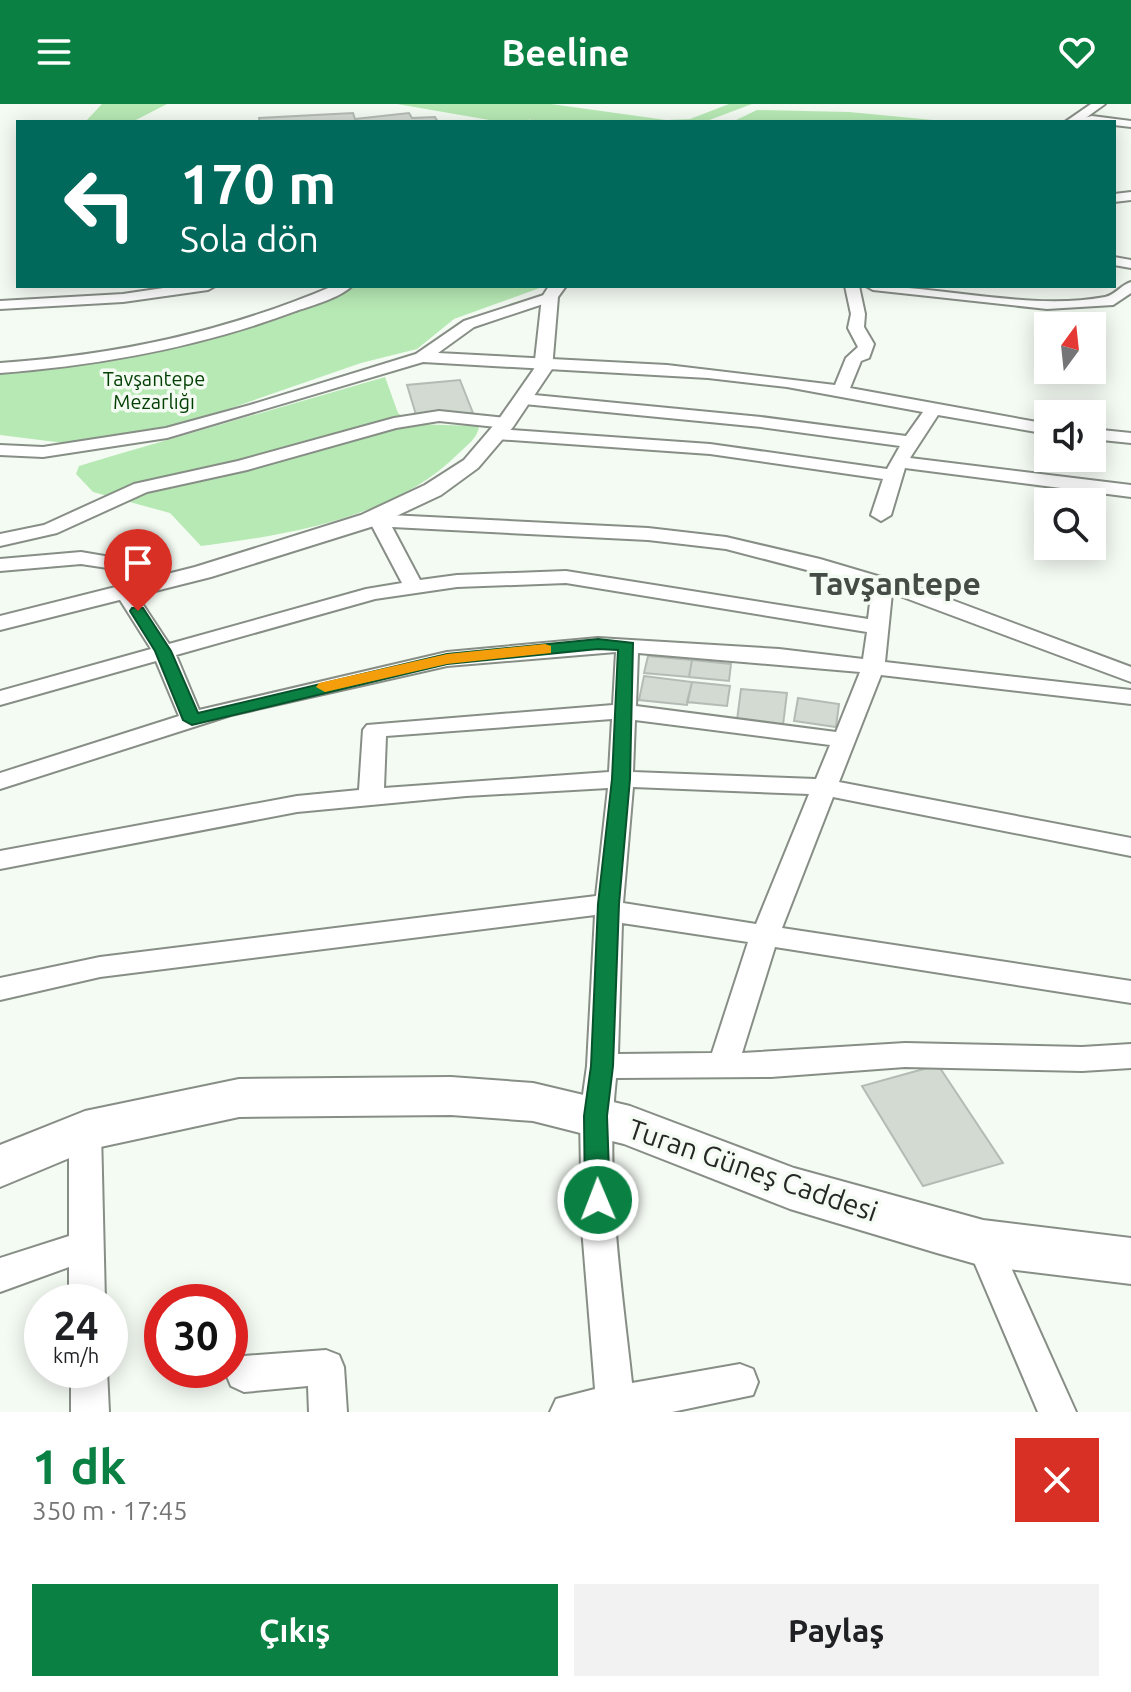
<!DOCTYPE html>
<html lang="tr">
<meta charset="utf-8">
<style>
body{margin:0;font-family:Ubuntu,sans-serif;background:#f2f2f2;color:#202124;height:100vh;display:flex;flex-direction:column;font-size:30px;white-space:nowrap}
*{box-sizing:border-box;margin:0}
p{font-size:26px;color:#757577}
.icon{flex:none;width:44px;height:44px;fill:none;stroke:currentColor;stroke-width:2;stroke-linecap:round;stroke-linejoin:round}
.map{position:relative;height:1308px;overflow:hidden}
.details{display:flex;flex-direction:column;background:#fff;flex:1}
.details>*{flex:none}
.top-card{position:absolute;left:16px;top:16px;width:1100px;height:168px;border-radius:0px;box-shadow:0 4px 20px #0003;background:#00695c;color:#fff;overflow:hidden}
.needle{width:52px;rotate:15deg}
.tools{position:absolute;left:1034px;top:208px;display:grid;gap:16px}
.tools a{display:grid;place-items:center;width:72px;height:72px;border-radius:0px;background:#fff;box-shadow:0 4px 20px #0003;font-size:40px}
.speed{position:absolute;left:24px;top:1180px;display:flex;gap:16px;font-size:40px;font-weight:700;text-align:center}
.speed>*{display:grid;place-content:center;width:104px;height:104px;border-radius:50%;background:#fff;box-shadow:0 4px 20px #0003;line-height:1}
.speed small{font-size:20px;font-weight:400}
.speed .limit{border:12px solid #d22;background:#fff;color:#111}
.pin{position:absolute;display:grid;place-items:center;width:68px;height:68px;color:#fff;margin:-82px -34px;border-radius:50% 50% 50% 0;rotate:-45deg;box-shadow:0 0 8px #0007}
.pin .icon{rotate:45deg}
.me{position:absolute;width:88px;margin:-44px;rotate:359deg;stroke-linejoin:round;filter:drop-shadow(0 0 6px #0008)}
.turn{display:flex;align-items:center;gap:28px;height:168px;padding:0 32px;font-size:36px}
.turn .icon{width:104px;height:104px;stroke-width:2.5}
.turn b{display:block;font-size:56px;line-height:68px}
.round{display:grid;place-items:center;flex:none;width:84px;height:84px;border-radius:0px;background:#f2f2f2}
.overview{display:flex;align-items:center;justify-content:space-between;height:136px;padding:0 32px}
h1{font-size:48px;font-weight:700;line-height:60px;color:#0b8043}
.cta{display:flex;gap:16px;margin-top:auto;padding:16px 32px}
.cta a{flex:1;height:92px;border-radius:0px;background:#0b8043;color:#fff;font-size:32px;font-weight:700;line-height:92px;text-align:center}
.cta a+a{background:#f2f2f2;color:#202124}
header{display:flex;justify-content:space-between;align-items:center;height:104px;padding:0 32px;background:#0b8043;color:#fff;font-size:36px;font-weight:700}
.map>svg:first-child{display:block}
.green{fill:#b7e9b4}
.building{fill:#d3dad2;stroke:#b4bbb4;stroke-width:2}
.lines{fill:none;stroke-linecap:round;stroke-linejoin:round}
.minor-casing{stroke:#878e86;stroke-width:4}
.tertiary-casing{stroke:#878e86;stroke-width:4}
.primary-casing{stroke:#878e86;stroke-width:4}
.minor{fill:#fff;fill-rule:evenodd}
.tertiary{fill:#fff;fill-rule:evenodd}
.primary{fill:#fff;fill-rule:evenodd}
.route{fill:#0b8043;stroke:#07532c;stroke-width:2}
.slow{fill:#f59e0b}
.labels{text-anchor:middle;stroke-width:7;stroke-linejoin:round;paint-order:stroke}
.far-park-label{font-size:20px;fill:#003e02;stroke:#f4fbf3}
.near-street-label{font-size:28px;fill:#252825;stroke:#f4fbf3}
.district-label{font-size:32px;font-weight:bold;fill:#454b45;stroke:#f4fbf3}
</style>
<header><svg class="icon" aria-label="menu" viewBox="0 0 24 24"><path d="M4 6h16M4 12h16M4 18h16"/></svg>Beeline<svg class="icon" aria-label="heart" viewBox="0 0 24 24"><path d="M12 20l-8-8c-3-5 5-10 8-4 3-6 11-1 8 4z"/></svg></header>
<div class="map">
<svg width="1131" height="1308" viewBox="0 0 1131 1308">
<rect width="100%" height="100%" fill="#f4fbf3"/>
<!-- green -->
<path class="green" d="M 102,0 L 167,0 L 132,18 L 85,18 Z
M 397,0 L 551,0 L 666,16 L 690,15 L 729,0 L 752,0 L 704,18 L 534,18 L 529,15 L 530,18 L 501,18 Z
M 757,6 L 849,8 L 954,18 L 732,18 Z
M 348,182 L 545,182 L 454,215 L 417,245 L 361,259 L 165,327 L 64,339 L 0,331 L 0,264 C 79,254 165,251 241,226 C 278,215 313,199 348,182 Z
M 385,273 L 398,309 L 412,320 L 479,322 C 478,334 467,341 458,350 C 394,414 287,431 201,442 L 170,409 L 93,388 L 76,370 L 79,362 L 112,352 Z"/>
<!-- building -->
<path class="building" d="M 353,9 L 355,15 L 409,9 L 412,14 L 435,13 L 438,18 L 260,18 L 259,14 Z
M 460,276 L 473,309 L 417,314 L 407,281 Z
M 648,552 L 692,556 L 689,573 L 644,569 Z
M 692,556 L 731,560 L 729,577 L 689,573 Z
M 644,572 L 692,578 L 687,601 L 639,596 Z
M 692,578 L 730,582 L 727,602 L 687,598 Z
M 741,585 L 787,589 L 783,621 L 737,616 Z
M 798,594 L 839,600 L 836,623 L 794,617 Z
M 938,961 L 1003,1059 L 923,1082 L 862,982 Z"/>
<g class="lines">
<defs>
<path id="minor" d="M 1092,12 L 1131,17 L 1131,23 L 1114,21 L 1114,18 L 1066,18 Z
M 1131,88 L 1131,96 L 1114,98 L 1114,90 Z
M 1114,153 L 1131,156 L 1131,164 L 1114,161 Z
M 1131,178 L 1131,189 L 1113,201 L 1047,205 L 873,186 L 866,182 C 943,182 1030,207 1105,193 C 1115,191 1121,181 1131,178 Z
M 177,182 L 215,182 L 208,186 L 123,198 L 0,205 L 0,197 L 123,190 Z
M 333,182 L 352,182 C 339,194 314,201 296,207 C 200,243 102,261 0,269 L 0,259 C 117,251 225,228 333,182 Z
M 845,182 L 859,182 L 865,210 L 864,223 L 874,240 L 869,254 L 861,257 L 850,284 L 1048,320 L 1048,330 L 938,311 L 910,354 L 1131,381 L 1131,393 L 905,364 L 891,411 L 881,417 L 871,411 L 883,375 L 710,350 L 496,335 L 487,330 L 496,325 L 710,340 L 887,365 L 900,342 L 761,323 L 524,300 L 516,295 L 524,290 L 761,313 L 906,332 L 923,308 L 787,283 L 708,274 L 423,258 L 167,334 L 43,353 L 0,351 L 0,341 L 43,343 L 166,324 L 250,301 L 416,250 L 464,217 L 550,189 L 557,193 L 555,196 L 474,223 L 438,249 L 667,261 L 835,281 L 846,254 L 858,243 L 848,224 L 851,210 Z
M 439,307 L 506,314 L 515,319 L 506,324 L 439,317 L 396,324 L 247,366 L 147,388 L 57,429 L 0,442 L 0,430 L 44,421 L 134,380 L 238,357 L 394,314 Z
M 1092,325 L 1131,329 L 1131,339 L 1092,335 Z
M 369,410 L 648,424 L 726,433 L 820,455 L 925,486 L 1131,563 L 1131,578 L 892,489 L 885,558 L 1131,586 L 1131,600 L 881,571 L 839,678 L 1131,734 L 1131,752 L 833,693 L 782,824 L 1131,877 L 1131,899 L 775,843 L 742,949 L 905,939 L 1082,943 L 1131,940 L 1131,964 L 1082,967 L 905,963 L 771,973 L 616,974 C 605,1075 621,1178 632,1279 L 740,1260 L 753,1265 L 758,1278 L 753,1291 L 672,1308 L 550,1308 L 556,1295 L 595,1285 L 582,1124 L 580,1012 L 587,962 L 595,811 L 100,873 L 0,896 L 0,874 L 100,853 L 596,792 L 608,684 L 466,692 L 297,708 L 0,765 L 0,747 L 297,692 L 359,686 L 363,626 L 367,621 L 613,601 L 616,548 L 447,562 L 231,611 L 0,685 L 0,669 L 179,612 L 156,557 L 0,601 L 0,587 L 151,545 L 115,488 L 118,484 L 132,484 L 169,540 L 366,485 L 402,479 L 372,422 L 359,416 ZM 392,423 L 648,436 L 726,445 L 872,483 L 868,515 L 566,467 L 457,471 L 420,476 ZM 566,479 L 867,528 L 863,555 L 779,545 L 598,534 L 447,548 L 199,606 L 176,551 L 375,495 L 457,483 ZM 638,549 L 860,568 L 836,628 L 636,602 ZM 612,615 L 609,668 L 384,684 L 386,632 ZM 635,616 L 830,641 L 816,675 L 633,668 ZM 633,683 L 809,690 L 756,820 L 623,799 ZM 622,819 L 748,838 L 712,949 L 618,950 Z
M 81,448 L 134,457 L 167,480 L 157,486 L 121,466 L 81,460 L 0,467 L 0,455 Z
M 85,1014 L 96,1018 L 101,1027 L 105,1198 L 69,1198 L 69,1163 L 0,1188 L 0,1154 L 69,1132 L 69,1027 L 74,1018 Z
M 983,1124 L 995,1128 L 1076,1308 L 1038,1308 L 966,1139 L 971,1128 Z
M 326,1246 L 339,1251 L 344,1263 L 347,1308 L 309,1308 L 308,1282 L 244,1288 L 231,1282 L 226,1270 L 231,1258 L 244,1252 Z
M 71,1266 L 107,1266 L 109,1308 L 71,1308 Z"/>
<path id="tertiary" d="M 1091,0 L 1105,0 L 1080,18 L 1065,18 Z
M 549,182 L 566,182 L 558,193 L 552,265 L 513,323 L 478,364 L 441,391 L 377,421 L 211,473 L 0,526 L 0,512 L 195,463 L 361,411 L 425,381 L 464,356 L 499,315 L 534,265 L 542,193 Z"/>
<path id="primary" d="M 451,973 L 533,979 L 630,1002 L 794,1064 L 983,1116 L 1131,1134 L 1131,1180 L 983,1162 L 937,1149 L 790,1105 L 624,1040 L 533,1017 L 451,1011 L 239,1013 L 91,1045 L 0,1083 L 0,1041 L 85,1007 L 239,975 Z"/>
</defs>
<!-- minor casing -->
<use href="#minor" class="minor-casing"/>
<!-- tertiary casing -->
<use href="#tertiary" class="tertiary-casing"/>
<!-- primary casing -->
<use href="#primary" class="primary-casing"/>
<!-- minor -->
<use href="#minor" class="minor"/>
<!-- tertiary -->
<use href="#tertiary" class="tertiary"/>
<!-- primary -->
<use href="#primary" class="primary"/>
</g>
<!-- route -->
<path class="route" d="M 132,504 L 143,504 L 171,547 L 198,609 L 447,550 L 598,535 L 633,539 L 630,675 L 619,800 L 613,962 L 607,1012 L 610,1096 L 607,1104 L 598,1107 L 589,1104 L 585,1096 L 584,1012 L 591,962 L 598,800 L 612,675 L 618,546 L 598,545 L 447,560 L 192,621 L 183,616 L 155,547 L 130,507 Z"/>
<!-- slow -->
<path class="slow" d="M 545,540 L 551,542 L 551,549 L 447,560 L 325,588 L 316,583 L 319,579 L 447,550 Z"/>
<g class="labels">
<!-- far-park labels -->
<g class="far-park-label">
<text x="154" y="282">Tavşantepe<tspan x="154" dy="23">Mezarlığı</tspan></text>
</g>
<!-- near-street labels -->
<g class="near-street-label">
<text transform="translate(753 1066) rotate(19)" y="10">Turan Güneş Caddesi</text>
</g>
<!-- district labels -->
<g class="district-label">
<text x="895" y="491">Tavşantepe</text>
</g>
</g>
</svg>
<div class="tools">
<a><svg class="needle" viewBox="-14 -14 28 28"><path d="M0-13l5 13h-10z" fill="#e53935"/><path d="M0 13l5-13h-10z" fill="#757577"/></svg></a>
<a><svg class="icon" aria-label="sound" viewBox="0 0 24 24"><path d="M4 9h4l5-4v14l-5-4H4zM17 9q2 3 0 6"/></svg></a>
<a><svg class="icon" aria-label="search" viewBox="0 0 24 24"><circle cx="10" cy="10" r="6"/><path d="M15 15l6 6"/></svg></a>
</div>
<div class="speed"><div>24<small>km/h</small></div><div class="limit">30</div></div>
<div class="pin" style="left:138px;top:507px;background:#d93025"><svg class="icon" aria-label="arrive" viewBox="0 0 24 24"><path d="M6 21V4h12l-3 4 3 4H6"/></svg></div>
<svg class="me" style="left:598px;top:1096px" viewBox="-20 -20 40 40"><circle r="17" fill="#0b8043" stroke="#fff" stroke-width="3"/><path d="M0-11L8 9 0 5-8 9z" fill="#fff"/></svg>
<div class="top-card">
<div class="turn"><svg class="icon" aria-label="left" viewBox="0 0 24 24"><path d="M17 20v-9H6M10 6l-5 5 5 5"/></svg><div><b>170 m</b>Sola dön</div></div>
</div>
</div>
<section class="details">
<div class="overview"><div><h1>1 dk</h1><p>350 m · 17:45</p></div><a class="round" style="background:#d93025;color:#fff"><svg class="icon" aria-label="close" viewBox="0 0 24 24"><path d="M6 6l12 12M18 6L6 18"/></svg></a></div>
<div class="cta"><a>Çıkış</a><a>Paylaş</a></div>
</section>
